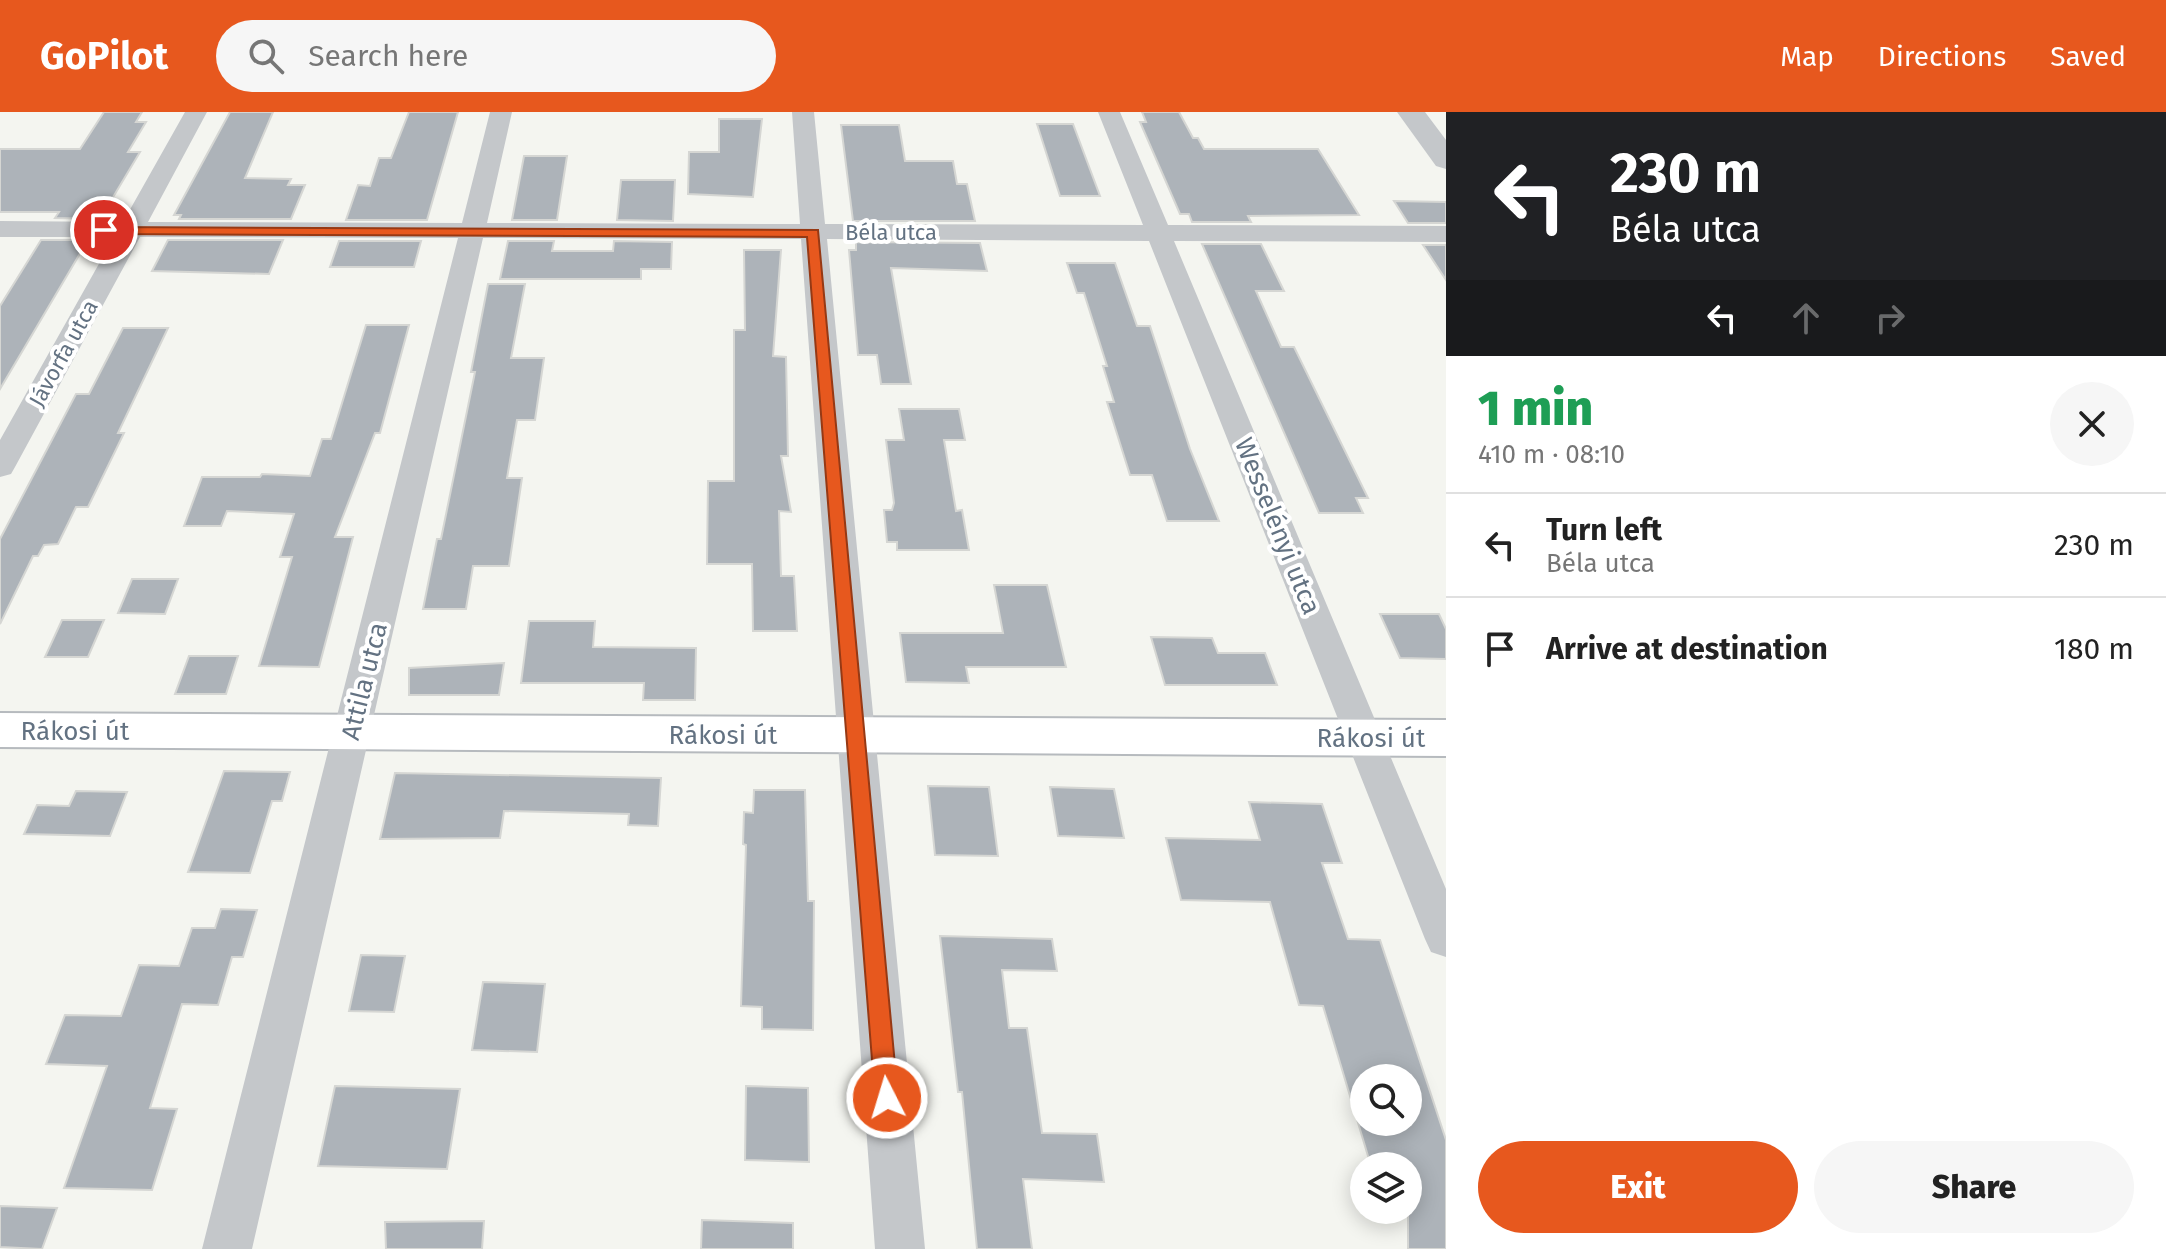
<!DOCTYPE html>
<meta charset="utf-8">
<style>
body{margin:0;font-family:"Fira Sans",sans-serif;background:#f6f6f6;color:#222;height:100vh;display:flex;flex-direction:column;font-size:30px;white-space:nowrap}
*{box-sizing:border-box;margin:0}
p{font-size:26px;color:#767676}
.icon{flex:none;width:44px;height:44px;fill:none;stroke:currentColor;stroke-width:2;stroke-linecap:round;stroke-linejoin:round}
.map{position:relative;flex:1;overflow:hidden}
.drawer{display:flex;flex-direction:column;background:#fff;width:720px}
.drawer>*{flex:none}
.banner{background:#202124;color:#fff;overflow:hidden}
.buttons{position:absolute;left:1350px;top:952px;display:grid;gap:16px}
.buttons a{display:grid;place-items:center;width:72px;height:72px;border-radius:50%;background:#fff;box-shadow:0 4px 20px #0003;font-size:40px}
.pin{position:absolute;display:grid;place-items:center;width:68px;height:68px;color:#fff;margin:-34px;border:4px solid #fff;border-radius:50%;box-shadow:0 2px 8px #0007}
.me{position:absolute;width:88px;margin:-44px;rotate:355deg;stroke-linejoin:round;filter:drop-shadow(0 0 6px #0008)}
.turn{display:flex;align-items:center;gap:28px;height:168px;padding:0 32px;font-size:36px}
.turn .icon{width:104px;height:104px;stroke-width:2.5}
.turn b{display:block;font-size:56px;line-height:68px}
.lanes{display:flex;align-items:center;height:76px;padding:0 32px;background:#0003;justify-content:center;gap:40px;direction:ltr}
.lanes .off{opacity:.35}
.round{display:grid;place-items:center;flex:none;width:84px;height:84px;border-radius:42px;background:#f6f6f6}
.head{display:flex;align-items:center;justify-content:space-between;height:136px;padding:0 32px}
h1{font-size:48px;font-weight:800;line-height:60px;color:#1e9e55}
.cta{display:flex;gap:16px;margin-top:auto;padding:16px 32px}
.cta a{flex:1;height:92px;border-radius:48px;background:#e7581e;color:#fff;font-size:32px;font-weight:800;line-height:92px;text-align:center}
.cta a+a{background:#f6f6f6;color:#222}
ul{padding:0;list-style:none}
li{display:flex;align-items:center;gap:24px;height:104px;padding:0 32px;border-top:2px solid #e0e0e0}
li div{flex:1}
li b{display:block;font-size:30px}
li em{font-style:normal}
header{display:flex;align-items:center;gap:48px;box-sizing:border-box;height:112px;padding:0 40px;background:#e7581e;color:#fff}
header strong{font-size:38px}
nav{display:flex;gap:44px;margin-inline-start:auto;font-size:28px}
.search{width:560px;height:72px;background:#f6f6f6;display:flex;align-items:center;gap:20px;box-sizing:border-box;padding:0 28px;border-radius:44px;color:#767676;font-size:30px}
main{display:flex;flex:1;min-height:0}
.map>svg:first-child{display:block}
.building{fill:#adb3b9;stroke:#d5d6d3;stroke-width:2;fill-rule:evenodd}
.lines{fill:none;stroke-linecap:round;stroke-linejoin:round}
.secondary-casing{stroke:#b6babe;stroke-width:4}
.minor{fill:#c4c7ca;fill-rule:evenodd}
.tertiary{fill:#c4c7ca;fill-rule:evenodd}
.secondary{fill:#fff;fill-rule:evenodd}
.route{fill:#e7581e;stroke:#963914;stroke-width:2}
.labels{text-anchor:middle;stroke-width:8;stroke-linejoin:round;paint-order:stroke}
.far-street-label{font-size:22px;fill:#637282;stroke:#fff}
.street-label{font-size:26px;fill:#637282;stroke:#fff}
</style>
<header>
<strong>GoPilot</strong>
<div class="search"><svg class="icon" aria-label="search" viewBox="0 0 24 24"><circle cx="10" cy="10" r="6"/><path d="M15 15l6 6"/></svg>Search here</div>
<nav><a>Map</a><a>Directions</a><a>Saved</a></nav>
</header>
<main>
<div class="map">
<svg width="1446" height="1137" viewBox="0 0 1446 1137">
<rect width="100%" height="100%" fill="#f4f5f0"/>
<!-- building -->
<path class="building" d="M 104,0 L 142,0 L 136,10 L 146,10 L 128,40 L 140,40 L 100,107 L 55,106 L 59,100 L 0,100 L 0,37 L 80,37 Z
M 230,0 L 273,0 L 245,66 L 291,67 L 288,73 L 305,73 L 291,107 L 179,107 L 181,103 L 174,103 Z
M 409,0 L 458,0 L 427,108 L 346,108 L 358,73 L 370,74 L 379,46 L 391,46 Z
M 1142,0 L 1179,0 L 1193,26 L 1198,26 L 1204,37 L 1318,37 L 1359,103 L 1248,104 L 1251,110 L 1192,110 L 1189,102 L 1180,102 L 1140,10 L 1146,10 Z
M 719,7 L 762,7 L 753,85 L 688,82 L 689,40 L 719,40 Z
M 1037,12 L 1073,12 L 1100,84 L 1060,84 Z
M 841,13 L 899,13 L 905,49 L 953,49 L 957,72 L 967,72 L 975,109 L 853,109 Z
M 524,44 L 567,44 L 557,108 L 512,108 Z
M 621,68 L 675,68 L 673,109 L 617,108 Z
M 1394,89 L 1446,90 L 1446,111 L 1408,111 Z
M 41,128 L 88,128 L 0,277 L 0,194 Z
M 168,128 L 283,128 L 269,162 L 152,159 Z
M 339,129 L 421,129 L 414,155 L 330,155 Z
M 508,129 L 554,129 L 552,139 L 613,139 L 614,129 L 672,130 L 671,157 L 641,157 L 641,167 L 500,167 Z
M 856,130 L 980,131 L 987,159 L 891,156 L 911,272 L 881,272 L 877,243 L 858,243 L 849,138 L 856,138 Z
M 1202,132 L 1261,132 L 1284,179 L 1256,179 L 1281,235 L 1294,235 L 1368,386 L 1356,386 L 1363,401 L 1319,401 Z
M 1423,133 L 1446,133 L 1446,168 Z
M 744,138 L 781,138 L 773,244 L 786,245 L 788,344 L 781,344 L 791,400 L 779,399 L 781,464 L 794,464 L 797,519 L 753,519 L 752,452 L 707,452 L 708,369 L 734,369 L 734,218 L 745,218 Z
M 1067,151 L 1115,151 L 1137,214 L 1150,214 L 1190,337 L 1219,409 L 1167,409 L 1152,363 L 1130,363 L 1107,290 L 1114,290 L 1103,254 L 1107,254 L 1084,181 L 1077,181 Z
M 488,172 L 525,172 L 511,246 L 544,246 L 535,308 L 517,308 L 507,366 L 522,366 L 509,454 L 473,454 L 466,497 L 423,497 L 437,427 L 441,427 L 475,260 L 471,260 Z
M 366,213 L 409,213 L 380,321 L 375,321 L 335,425 L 353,425 L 319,555 L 259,554 L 292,445 L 280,445 L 294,402 L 227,399 L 221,414 L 184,414 L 202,365 L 260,365 L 262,362 L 310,364 L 322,327 L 331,327 Z
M 123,216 L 168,216 L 118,321 L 124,321 L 88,395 L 76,395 L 58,432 L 44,433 L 38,444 L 33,444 L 0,512 L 0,427 L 76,282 L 89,282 Z
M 899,297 L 959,297 L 965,328 L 944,328 L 956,399 L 962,398 L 969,438 L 897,438 L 897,430 L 887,430 L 884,398 L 892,398 L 894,391 L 886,328 L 904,328 Z
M 132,467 L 178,467 L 165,502 L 118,501 Z
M 994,473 L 1047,473 L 1066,555 L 966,555 L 969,571 L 906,570 L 900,521 L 1003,521 Z
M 1380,502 L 1439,502 L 1446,517 L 1446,547 L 1400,546 Z
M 62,508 L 104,508 L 88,545 L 45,545 Z
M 529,509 L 595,509 L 593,535 L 696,536 L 695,588 L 643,588 L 644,571 L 521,571 Z
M 1151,525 L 1212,526 L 1218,541 L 1265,541 L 1277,573 L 1165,573 Z
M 189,544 L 238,544 L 226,582 L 175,582 Z
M 504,551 L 499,583 L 409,583 L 409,556 Z
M 224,659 L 290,660 L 282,689 L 272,689 L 250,761 L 188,760 Z
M 395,661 L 661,666 L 658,714 L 628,713 L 629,702 L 504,699 L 500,726 L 380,727 Z
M 928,674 L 989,675 L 998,744 L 935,743 Z
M 1050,675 L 1114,677 L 1124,726 L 1058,724 Z
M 754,678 L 805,678 L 808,789 L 814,789 L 813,918 L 762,917 L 762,895 L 741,894 L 746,733 L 743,732 L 744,700 L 753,701 Z
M 76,679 L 127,680 L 110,724 L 24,722 L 37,693 L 69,694 Z
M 1249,690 L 1322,692 L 1342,751 L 1322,751 L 1348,827 L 1380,828 L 1446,1028 L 1446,1137 L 1408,1137 L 1408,1054 L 1371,1054 L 1323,894 L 1299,893 L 1270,790 L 1181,788 L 1166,726 L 1260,728 ZM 1364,966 L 1408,966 L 1408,1010 L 1364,1010 Z
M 221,797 L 257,798 L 243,845 L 232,845 L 218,893 L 182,892 L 150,996 L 177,997 L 152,1078 L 64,1076 L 107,954 L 46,952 L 65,903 L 121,904 L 139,853 L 179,854 L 192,816 L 215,816 Z
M 940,824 L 1052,827 L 1057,859 L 1002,858 L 1009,916 L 1027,916 L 1042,1021 L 1097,1022 L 1104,1070 L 1023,1067 L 1032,1137 L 977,1137 L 962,980 L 958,980 Z
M 361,843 L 405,844 L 394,900 L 349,899 Z
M 483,870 L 545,872 L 537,940 L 472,938 Z
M 335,974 L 460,977 L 447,1057 L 318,1054 Z
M 746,974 L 808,976 L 809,1050 L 745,1048 Z
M 0,1094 L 57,1096 L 42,1137 L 0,1135 Z
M 702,1108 L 793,1111 L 793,1137 L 701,1137 Z
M 484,1109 L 482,1137 L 386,1137 L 385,1110 Z"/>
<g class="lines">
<defs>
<path id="secondary" d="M 0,601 L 1446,608 L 1446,644 L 0,635 Z"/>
</defs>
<!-- secondary casing -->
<use href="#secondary" class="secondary-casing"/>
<!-- minor -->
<path class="minor" d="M 185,0 L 207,0 L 148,110 L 462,111 L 490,0 L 512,0 L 487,111 L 800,112 L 792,0 L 814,0 L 825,112 L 1143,113 L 1098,0 L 1120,0 L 1168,113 L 1446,114 L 1446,130 L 1174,129 L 1446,777 L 1446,845 L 1431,840 L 1425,827 L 1149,129 L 827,127 L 925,1137 L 875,1137 L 801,127 L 483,126 L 252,1137 L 202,1137 L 458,126 L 140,125 L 15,355 L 11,362 L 0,365 L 0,328 L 114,125 L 0,125 L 0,109 L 123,110 Z"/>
<!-- tertiary -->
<path class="tertiary" d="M 1397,0 L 1425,0 L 1446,28 L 1446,57 L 1436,54 Z"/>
<!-- secondary -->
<use href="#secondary" class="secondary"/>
</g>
<!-- route -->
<path class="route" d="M 100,115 L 818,118 L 898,986 L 895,994 L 887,997 L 878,994 L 875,986 L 807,125 L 104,122 L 98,118 Z"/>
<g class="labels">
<!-- far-street labels -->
<g class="far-street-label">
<text x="891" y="128">Béla utca</text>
<text transform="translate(63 241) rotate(-61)" y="8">Jávorfa utca</text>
</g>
<!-- street labels -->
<g class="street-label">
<text transform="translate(1278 414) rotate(68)" y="9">Wesselényi utca</text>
<text transform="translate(364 569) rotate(-76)" y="9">Attila utca</text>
<text x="75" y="628">Rákosi út</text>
<text x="723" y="632">Rákosi út</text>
<text x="1371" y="635">Rákosi út</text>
</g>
</g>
</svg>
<div class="buttons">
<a><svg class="icon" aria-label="search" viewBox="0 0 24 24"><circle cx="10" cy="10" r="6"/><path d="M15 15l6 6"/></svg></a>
<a><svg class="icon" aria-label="layers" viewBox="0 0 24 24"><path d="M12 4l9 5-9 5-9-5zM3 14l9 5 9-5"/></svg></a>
</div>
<div class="pin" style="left:104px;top:118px;background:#d93025"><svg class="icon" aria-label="arrive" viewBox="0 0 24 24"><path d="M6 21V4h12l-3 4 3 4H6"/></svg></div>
<svg class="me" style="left:887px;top:986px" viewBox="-20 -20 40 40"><circle r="17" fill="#e7581e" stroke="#fff" stroke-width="3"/><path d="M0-11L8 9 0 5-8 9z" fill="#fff"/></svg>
</div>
<section class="drawer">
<div class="banner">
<div class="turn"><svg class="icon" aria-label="left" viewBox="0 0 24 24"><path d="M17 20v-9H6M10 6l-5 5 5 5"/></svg><div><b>230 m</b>Béla utca</div></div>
<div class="lanes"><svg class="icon" aria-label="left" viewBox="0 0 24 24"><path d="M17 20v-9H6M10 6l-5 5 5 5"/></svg><svg class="icon off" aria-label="ahead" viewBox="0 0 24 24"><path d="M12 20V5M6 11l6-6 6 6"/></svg><svg class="icon off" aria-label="right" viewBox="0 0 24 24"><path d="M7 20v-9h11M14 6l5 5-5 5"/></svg></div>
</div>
<div class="head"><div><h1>1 min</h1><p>410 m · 08:10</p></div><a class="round"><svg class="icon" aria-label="close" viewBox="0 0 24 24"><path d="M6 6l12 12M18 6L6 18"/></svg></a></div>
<ul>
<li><svg class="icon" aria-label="left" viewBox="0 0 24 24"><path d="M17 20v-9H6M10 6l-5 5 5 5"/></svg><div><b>Turn left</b><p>Béla utca</p></div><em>230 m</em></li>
<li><svg class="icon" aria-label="arrive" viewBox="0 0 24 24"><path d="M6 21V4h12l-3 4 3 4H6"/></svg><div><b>Arrive at destination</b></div><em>180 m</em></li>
</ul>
<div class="cta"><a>Exit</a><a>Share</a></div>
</section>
</main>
